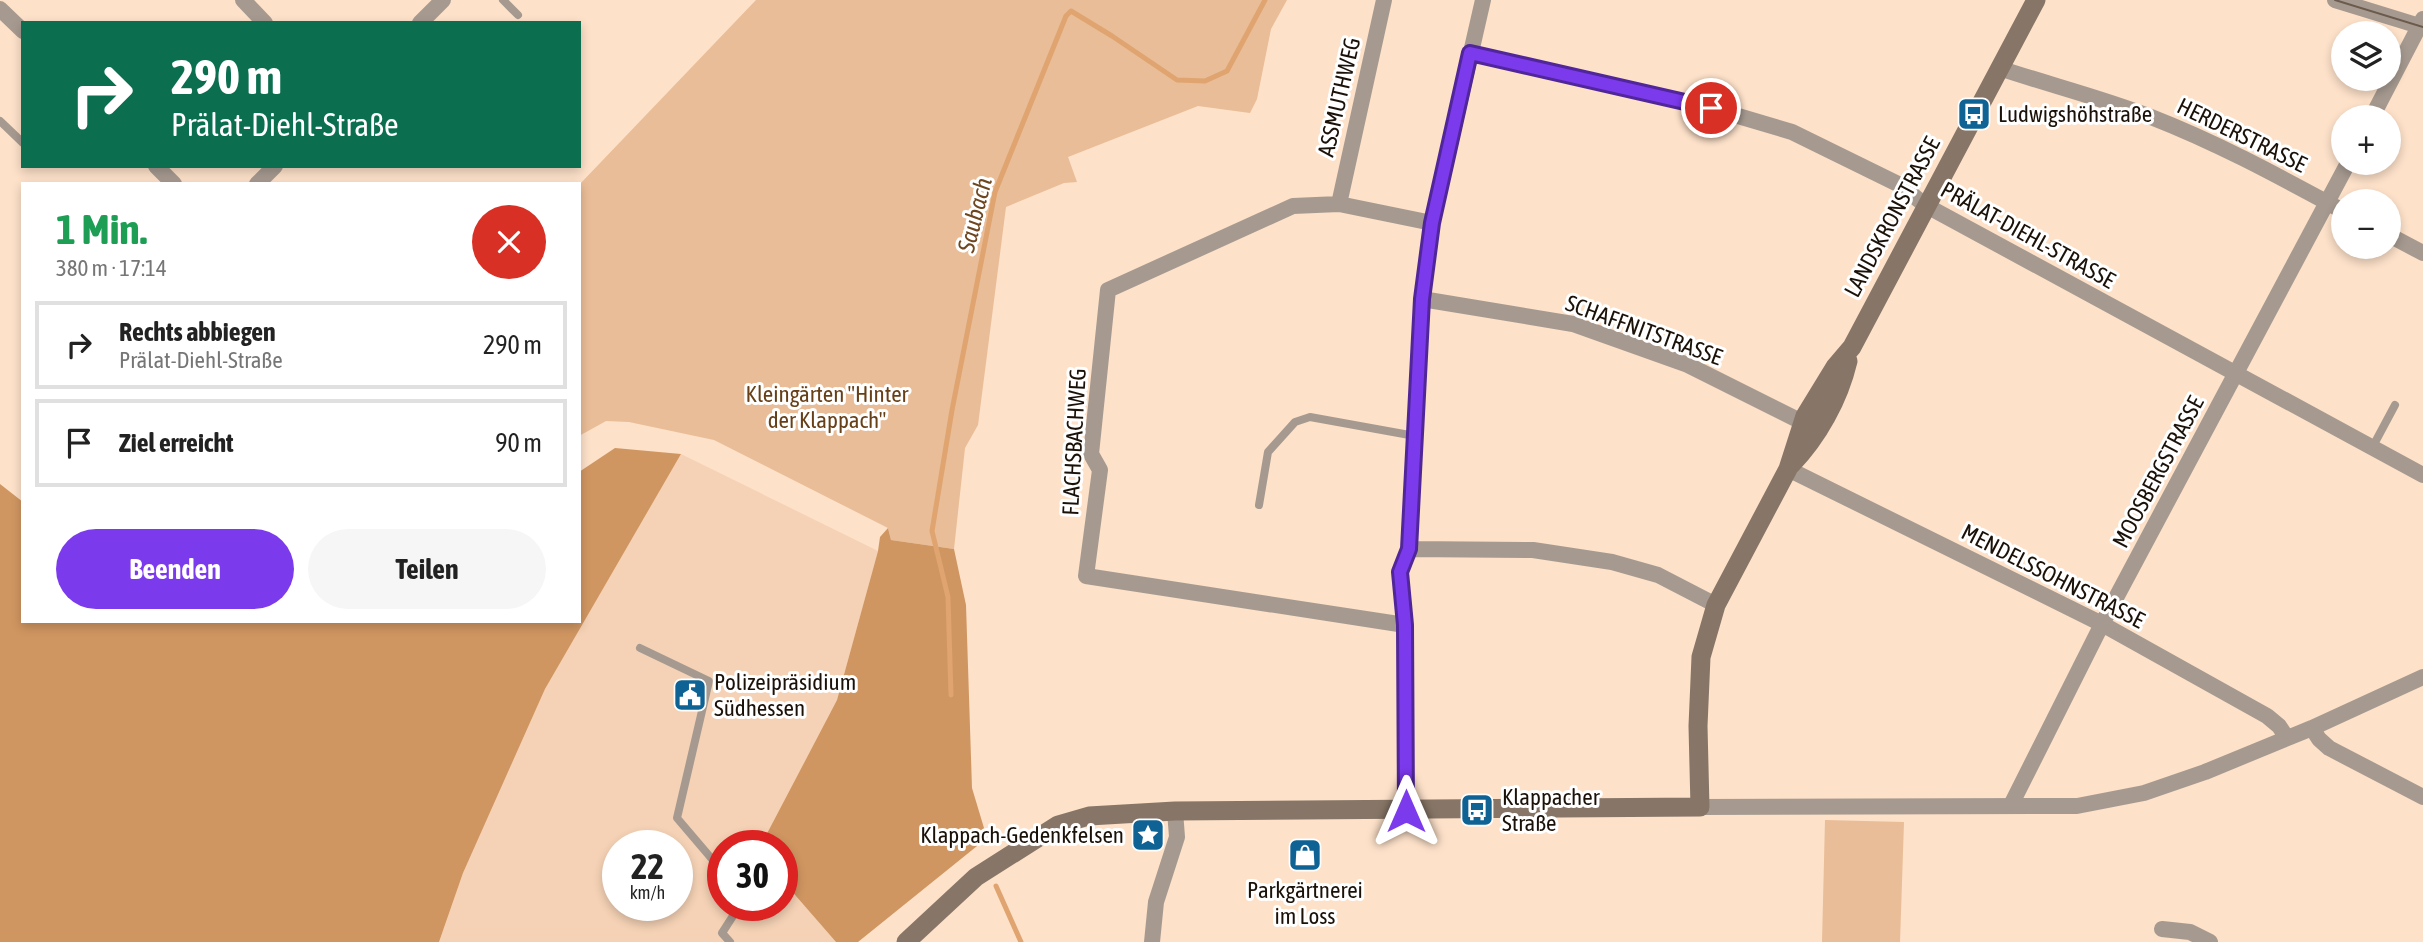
<!DOCTYPE html>
<html lang="de">
<meta charset="utf-8">
<style>
body{margin:0;font-family:"Asap Condensed",sans-serif;background:#f6f6f6;color:#222;height:100vh;display:flex;flex-direction:column;font-size:26px;white-space:nowrap}
*{box-sizing:border-box;margin:0}
p{font-size:23px;color:#767676}
.icon{flex:none;width:38px;height:38px;fill:none;stroke:currentColor;stroke-width:2;stroke-linecap:round;stroke-linejoin:round}
.map{position:relative;flex:1;overflow:hidden}
.panel{position:absolute;left:21px;top:182px;width:560px;height:441px;display:flex;flex-direction:column;background:#fff;border-radius:0px;box-shadow:0 4px 10px #0003}
.panel>*{flex:none}
.top-card{position:absolute;left:21px;top:21px;width:560px;height:147px;border-radius:0px;box-shadow:0 4px 10px #0003;background:#0b6e4f;color:#fff;overflow:hidden}
.controls{position:absolute;left:2331px;top:21px;display:grid;gap:14px}
.controls a{display:grid;place-items:center;width:70px;height:70px;border-radius:50%;background:#fff;box-shadow:0 4px 10px #0003;font-size:35px}
.speed{position:absolute;left:602px;top:830px;display:flex;gap:14px;font-size:35px;font-weight:700;text-align:center}
.speed>*{display:grid;place-content:center;width:91px;height:91px;border-radius:50%;background:#fff;box-shadow:0 4px 10px #0003;line-height:1}
.speed small{font-size:18px;font-weight:400}
.speed .limit{border:10px solid #d22;background:#fff;color:#111}
.pin{position:absolute;display:grid;place-items:center;width:60px;height:60px;color:#fff;margin:-30px;border:4px solid #fff;border-radius:50%;box-shadow:0 2px 7px #0007}
.me{position:absolute;width:77px;margin:-38px;rotate:0deg;stroke-linejoin:round;filter:drop-shadow(0 0 5px #0008)}
.turn{display:flex;align-items:center;gap:24px;height:147px;padding:0 35px;font-size:32px}
.turn .icon{width:91px;height:91px;stroke-width:2.5}
.turn b{display:block;font-size:49px;line-height:60px}
.round{display:grid;place-items:center;flex:none;width:74px;height:74px;border-radius:37px;background:#f6f6f6}
.head{display:flex;align-items:center;justify-content:space-between;height:119px;padding:0 35px}
h1{font-size:42px;font-weight:700;line-height:52px;color:#1e9e55}
.action{display:flex;gap:14px;margin-top:auto;padding:14px 35px}
.action a{flex:1;height:80px;border-radius:42px;background:#7c3aed;color:#fff;font-size:28px;font-weight:700;line-height:80px;text-align:center}
.action a+a{background:#f6f6f6;color:#222}
ul{padding:0;list-style:none}
li{display:flex;align-items:center;gap:21px;height:88px;margin:0 14px 10px;padding:0 21px;border:4px solid #e0e0e0;border-radius:0px}
li div{flex:1}
li b{display:block;font-size:26px}
li em{font-style:normal}
.map>svg:first-child{display:block}
.built{fill:#f5d2b5;fill-rule:evenodd}
.green{fill:#e9bd97}
.forest{fill:#d09661}
.lines{fill:none;stroke-linecap:round;stroke-linejoin:round}
.stream{stroke:#dfa46f;stroke-width:5}
.service{stroke:#a69a90;stroke-width:8}
.minor{stroke:#a69a90;stroke-width:16}
.secondary{stroke:#877667;stroke-width:19}
.tram{stroke:#6b5b4d;stroke-width:2}
.route-casing{stroke:#51269a;stroke-width:18}
.route{stroke:#7c3aed;stroke-width:12}
.labels{text-anchor:middle;stroke-width:6;stroke-linejoin:round;paint-order:stroke}
.street-label{font-size:23px;fill:#1a1108;stroke:#fff}
.poi-label{font-size:23px;fill:#1a1108;stroke:#fff;text-anchor:start}
.park-label{font-size:23px;fill:#684018;stroke:#fff}
.water-label{font-size:24px;font-style:italic;fill:#6e461f;stroke:#fff}
</style>
<div class="map">
<svg width="2423" height="942" viewBox="0 0 2423 942">
<rect width="100%" height="100%" fill="#fde1c9"/>
<!-- built -->
<path class="built" d="M 681,454 L 878,551 L 837,700 L 761,845 L 723,845 L 723,905 L 782,905 L 782,880 L 836,942 L 439,942 L 463,873 L 545,689 ZM 618,845 L 677,845 L 677,905 L 618,905 Z"/>
<!-- green -->
<path class="green" d="M 756,0 L 1287,0 L 1271,29 L 1257,99 L 1250,113 L 1198,106 L 1068,157 L 1077,182 L 1064,183 L 1006,207 L 978,425 L 965,448 L 954,549 L 891,540 L 888,528 L 714,440 L 629,422 L 606,421 L 579,436 L 579,185 Z
M 1825,820 L 1904,822 L 1900,942 L 1822,942 Z"/>
<!-- forest -->
<path class="forest" d="M 615,448 L 681,454 L 545,689 L 463,873 L 439,942 L 0,942 L 0,484 L 23,502 L 23,621 L 579,621 L 579,472 Z
M 888,528 L 891,540 L 954,549 L 966,605 L 972,788 L 987,838 L 858,942 L 836,942 L 782,880 L 782,845 L 761,845 L 837,700 L 878,551 L 880,537 Z"/>
<g class="lines">
<!-- stream -->
<path class="stream" d="M 951,695 L 948,597 L 932,531 L 952,410 L 995,192 L 1066,16 L 1071,11 L 1112,36 L 1177,80 L 1205,81 L 1227,71 L 1265,0
M 996,886 L 1021,942"/>
<!-- service -->
<path class="service" d="M 503,0 L 518,15
M 0,121 L 23,143
M 2372,448 L 2395,405
M 1259,505 L 1268,452 L 1295,422 L 1310,417 L 1415,436
M 640,648 L 709,681 L 677,818 L 723,872
M 730,942 L 722,933 L 740,905"/>
<!-- minor -->
<path class="minor" d="M 243,0 L 265,23
M 2335,0 L 2423,27
M 0,9 L 23,31
M 420,23 L 443,0
M 1470,53 L 1711,108 L 1792,132 L 1900,185 L 1925,205 L 2423,475
M 1999,68 C 2050,85 2102,98 2151,117 C 2218,143 2280,177 2343,211
M 2372,117 L 2423,19
M 156,166 L 174,184
M 257,184 L 275,166
M 1339,204 L 1384,0
M 2389,235 L 2423,253
M 1422,299 L 1573,324 L 1688,365 L 1802,422
M 1788,469 L 2102,624 L 2267,716 L 2279,726 L 2287,738
M 1409,549 L 1533,550 L 1612,562 L 1658,575 L 1716,605
M 1405,625 L 1086,576 L 1100,470 L 1091,454 L 1108,290 L 1293,206 L 1339,204 L 1432,223
M 2312,728 L 2319,739 L 2329,748 L 2423,797
M 2011,805 L 2102,624 L 2348,163
M 1700,807 L 2077,806 L 2144,793 L 2205,772 L 2312,728 L 2423,677
M 1406,811 L 1405,625 L 1400,572 L 1409,549 L 1422,299 L 1432,223 L 1483,0
M 2162,929 L 2190,932 L 2210,942
M 1152,942 L 1156,902 L 1177,837 L 1175,811"/>
<!-- secondary -->
<path class="secondary" d="M 1791,465 C 1818,437 1839,399 1848,361
M 906,942 L 976,877 L 1058,825 L 1089,816 L 1175,811 L 1700,807 L 1698,726 L 1701,657 L 1716,605 L 1788,469 L 1805,416 L 1835,367 L 1852,347 L 2036,0"/>
<!-- tram -->
<path class="tram" d="M 2335,0 L 2423,27"/>
</g>
<g class="lines">
<defs>
<path id="route" d="M 1406,811 L 1405,625 L 1400,572 L 1409,549 L 1422,299 L 1432,223 L 1470,53 L 1711,108"/>
</defs>
<!-- route casing -->
<use href="#route" class="route-casing"/>
<!-- route -->
<use href="#route" class="route"/>
</g>
<!-- icons -->
<defs>
<symbol id="bus-square" viewBox="-11 -11 22 22"><rect x="-9" y="-9" width="18" height="18" rx="4" fill="#0f6394" stroke="#fff"/><path d="M-5-6H5V4H4V6H2V4H-2V6H-4V4H-5ZM-3.5-4V0h7V-4ZM-3.5 1.2v1.5H-2V1.2ZM2 1.2v1.5H3.5V1.2Z" fill="#fff"/></symbol>
<symbol id="civic-square" viewBox="-11 -11 22 22"><rect x="-9" y="-9" width="18" height="18" rx="4" fill="#0f6394" stroke="#fff"/><path d="M-.6-6.5H3V-4.5H.6V-3L4-1V1h2V6H-6V1h2V-1L-.6-3ZM-1.2 2.5V6h2.4V2.5Z" fill="#fff"/></symbol>
<symbol id="sight-square" viewBox="-11 -11 22 22"><rect x="-9" y="-9" width="18" height="18" rx="4" fill="#0f6394" stroke="#fff"/><path d="M0-6L1.8-2.2L6-1.7L2.9 1.2L3.7 5.4L0 3.3L-3.7 5.4L-2.9 1.2L-6-1.7L-1.8-2.2Z" fill="#fff"/></symbol>
<symbol id="shop-square" viewBox="-11 -11 22 22"><rect x="-9" y="-9" width="18" height="18" rx="4" fill="#0f6394" stroke="#fff"/><path d="M-5-2.5h2.3a2.7 3.5 0 0 1 5.4 0H5L5.5 6h-11ZM-1.5-2.5h3a1.5 2.3 0 0 0-3 0Z" fill="#fff"/></symbol>
</defs>
<g fill-rule="evenodd">
<use href="#bus-square" x="1955" y="95" width="38" height="38"/>
<use href="#civic-square" x="671" y="676" width="38" height="38"/>
<use href="#bus-square" x="1458" y="791" width="38" height="38"/>
<use href="#sight-square" x="1129" y="816" width="38" height="38"/>
<use href="#shop-square" x="1286" y="836" width="38" height="38"/>
</g>
<g class="labels">
<!-- street labels -->
<g class="street-label">
<text transform="translate(1339 97) rotate(-77)" y="8">ASSMUTHWEG</text>
<text transform="translate(2242 135) rotate(26)" y="8">HERDERSTRASSE</text>
<text transform="translate(1892 217) rotate(-62)" y="8">LANDSKRONSTRASSE</text>
<text transform="translate(2028 235) rotate(29)" y="8">PRÄLAT-DIEHL-STRASSE</text>
<text transform="translate(1644 330) rotate(20)" y="8">SCHAFFNITSTRASSE</text>
<text transform="translate(1074 442) rotate(-87)" y="8">FLACHSBACHWEG</text>
<text transform="translate(2158 472) rotate(-62)" y="8">MOOSBERGSTRASSE</text>
<text transform="translate(2053 576) rotate(27)" y="8">MENDELSSOHNSTRASSE</text>
</g>
<!-- poi labels -->
<g class="poi-label">
<text x="1998" y="122">Ludwigshöhstraße</text>
<text x="714" y="690">Polizeipräsidium<tspan x="714" dy="26">Südhessen</tspan></text>
<text x="1502" y="805">Klappacher<tspan x="1502" dy="26">Straße</tspan></text>
<text x="1124" y="843" text-anchor="end">Klappach-Gedenkfelsen</text>
<text x="1305" y="898" text-anchor="middle">Parkgärtnerei<tspan x="1305" dy="26">im Loss</tspan></text>
</g>
<!-- park labels -->
<g class="park-label">
<text x="827" y="402">Kleingärten "Hinter<tspan x="827" dy="26">der Klappach"</tspan></text>
</g>
<!-- water labels -->
<g class="water-label">
<text transform="translate(975 215) rotate(-76)" y="8">Saubach</text>
</g>
</g>
</svg>
<div class="controls">
<a><svg class="icon" aria-label="layers" viewBox="0 0 24 24"><path d="M12 4l9 5-9 5-9-5zM3 14l9 5 9-5"/></svg></a>
<a>+</a>
<a>−</a>
</div>
<div class="speed"><div>22<small>km/h</small></div><div class="limit">30</div></div>
<div class="pin" style="left:1711px;top:108px;background:#d93025"><svg class="icon" aria-label="arrive" viewBox="0 0 24 24"><path d="M6 21V4h12l-3 4 3 4H6"/></svg></div>
<svg class="me" style="left:1406px;top:811px" viewBox="-20 -20 40 40"><path d="M0-17L14 15 0 8-14 15z" fill="#7c3aed" stroke="#fff" stroke-width="4"/></svg>
<div class="top-card">
<div class="turn"><svg class="icon" aria-label="right" viewBox="0 0 24 24"><path d="M7 20v-9h11M14 6l5 5-5 5"/></svg><div><b>290 m</b>Prälat-Diehl-Straße</div></div>
</div>
<section class="panel">
<div class="head"><div><h1>1 Min.</h1><p>380 m · 17:14</p></div><a class="round" style="background:#d93025;color:#fff"><svg class="icon" aria-label="close" viewBox="0 0 24 24"><path d="M6 6l12 12M18 6L6 18"/></svg></a></div>
<ul>
<li><svg class="icon" aria-label="right" viewBox="0 0 24 24"><path d="M7 20v-9h11M14 6l5 5-5 5"/></svg><div><b>Rechts abbiegen</b><p>Prälat-Diehl-Straße</p></div><em>290 m</em></li>
<li><svg class="icon" aria-label="arrive" viewBox="0 0 24 24"><path d="M6 21V4h12l-3 4 3 4H6"/></svg><div><b>Ziel erreicht</b></div><em>90 m</em></li>
</ul>
<div class="action"><a>Beenden</a><a>Teilen</a></div>
</section>
</div>
